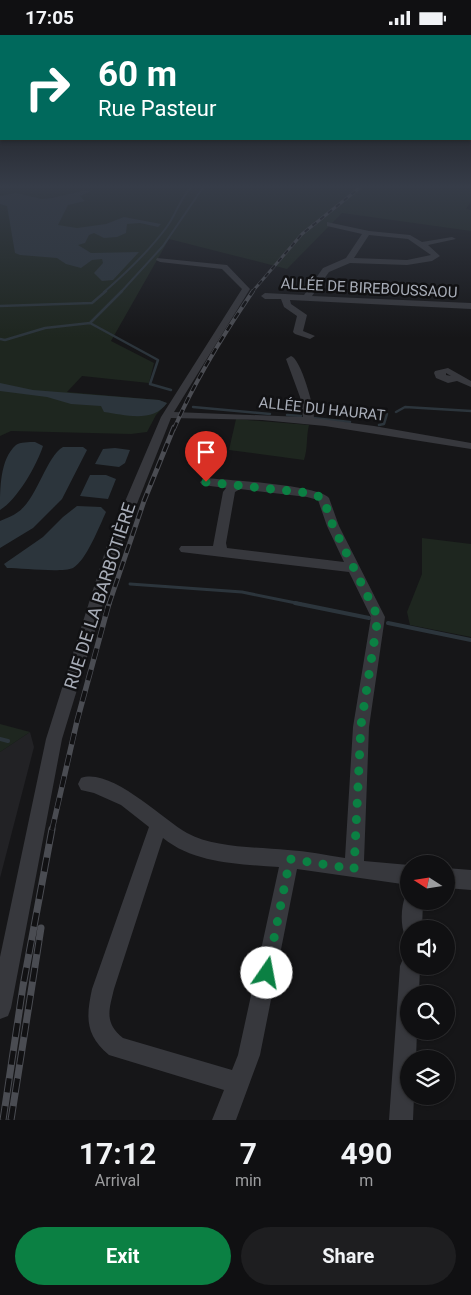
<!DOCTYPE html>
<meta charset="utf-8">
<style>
body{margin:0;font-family:Roboto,sans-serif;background:#1e1e20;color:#f1f3f6;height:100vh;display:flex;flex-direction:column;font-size:19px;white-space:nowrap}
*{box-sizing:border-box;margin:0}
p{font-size:16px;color:#9c9d9f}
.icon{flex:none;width:28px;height:28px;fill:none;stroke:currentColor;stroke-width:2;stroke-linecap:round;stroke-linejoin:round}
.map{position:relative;height:1085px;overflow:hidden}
.details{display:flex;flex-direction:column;background:#101012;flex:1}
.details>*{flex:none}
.guide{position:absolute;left:0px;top:0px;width:471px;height:105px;box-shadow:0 1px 4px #0004,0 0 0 1px #303032;background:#00695c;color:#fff;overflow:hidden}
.needle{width:32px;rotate:282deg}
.tools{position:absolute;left:400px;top:820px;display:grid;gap:10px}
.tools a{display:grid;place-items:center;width:55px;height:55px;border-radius:50%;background:#101012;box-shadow:0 1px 4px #0004,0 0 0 1px #303032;font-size:25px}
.pin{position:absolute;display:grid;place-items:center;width:42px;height:42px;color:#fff;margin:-51px -21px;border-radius:50% 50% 50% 0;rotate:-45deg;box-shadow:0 0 5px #0007}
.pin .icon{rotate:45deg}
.me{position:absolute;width:55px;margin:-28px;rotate:12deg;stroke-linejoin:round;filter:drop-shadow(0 0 4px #0008)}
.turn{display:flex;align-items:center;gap:18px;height:105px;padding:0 15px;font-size:22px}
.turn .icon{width:65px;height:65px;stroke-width:2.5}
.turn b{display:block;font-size:35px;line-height:42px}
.eta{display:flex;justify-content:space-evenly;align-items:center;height:85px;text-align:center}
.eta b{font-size:30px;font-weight:700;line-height:35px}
.cta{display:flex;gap:10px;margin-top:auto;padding:10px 15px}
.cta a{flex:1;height:58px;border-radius:30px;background:#0b8043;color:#fff;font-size:20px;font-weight:700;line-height:58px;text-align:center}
.cta a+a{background:#1e1e20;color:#f1f3f6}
.status{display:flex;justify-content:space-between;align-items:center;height:35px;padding:0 25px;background:#101012;direction:ltr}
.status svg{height:14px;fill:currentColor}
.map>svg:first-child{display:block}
.built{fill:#222225}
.green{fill:#1e261f}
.water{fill:#2c353c}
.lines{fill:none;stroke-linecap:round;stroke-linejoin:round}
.stream-far3{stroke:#2c353c;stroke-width:2}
.stream-far2{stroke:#2c353c;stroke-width:2.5}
.stream-far1{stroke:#2c353c;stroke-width:3}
.stream{stroke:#2c353c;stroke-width:4}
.minor{fill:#37383d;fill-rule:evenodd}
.rail-far4-casing{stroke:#4a4c52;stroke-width:3}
.rail-far3-casing{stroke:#4a4c52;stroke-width:4}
.rail-far2-casing{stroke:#4a4c52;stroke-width:5}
.rail-far1-casing{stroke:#4a4c52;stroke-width:5.5}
.rail-casing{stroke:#4a4c52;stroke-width:7}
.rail-far4{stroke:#111113;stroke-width:2;stroke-dasharray:5;stroke-linecap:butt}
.rail-far3{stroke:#111113;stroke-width:2.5;stroke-dasharray:7;stroke-linecap:butt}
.rail-far2{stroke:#111113;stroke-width:3;stroke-dasharray:9;stroke-linecap:butt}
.rail-far1{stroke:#111113;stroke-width:4;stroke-dasharray:11;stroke-linecap:butt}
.rail{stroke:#111113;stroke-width:5;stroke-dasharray:14;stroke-linecap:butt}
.route{stroke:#0b8043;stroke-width:9;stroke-dasharray:0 16.2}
.labels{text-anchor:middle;stroke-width:5;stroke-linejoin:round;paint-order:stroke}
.far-street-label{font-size:15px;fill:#a8adb8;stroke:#111113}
.street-label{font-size:18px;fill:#a8adb8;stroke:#111113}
</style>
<div class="status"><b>17:05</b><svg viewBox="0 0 49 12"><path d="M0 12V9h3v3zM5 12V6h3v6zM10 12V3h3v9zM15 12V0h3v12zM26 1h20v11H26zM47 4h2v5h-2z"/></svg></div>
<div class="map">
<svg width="471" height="1085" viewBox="0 0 471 1085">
<rect width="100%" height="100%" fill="#161618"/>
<!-- built -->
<path class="built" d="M 30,697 L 34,712 L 0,843 L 0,717 Z"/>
<!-- green -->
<path class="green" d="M 0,151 L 471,151 L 471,166 L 466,174 L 471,175 L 471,196 L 342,178 L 287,234 L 169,204 L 111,306 L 154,328 L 149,348 L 82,341 L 67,357 L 159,365 L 167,368 L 156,380 L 147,397 L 131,399 L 11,396 L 0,401 Z
M 236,384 L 309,390 C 306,402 308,413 304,425 L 229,415 Z
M 422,503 L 471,509 L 471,602 L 410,590 L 407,577 L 422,539 Z
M 0,689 L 30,697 L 0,717 Z"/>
<!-- water -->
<path class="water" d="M 86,155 L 91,156 L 80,161 L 85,166 L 68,170 L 58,190 L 77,193 L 106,189 L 124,182 L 161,189 L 158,192 L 140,188 L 127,189 L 126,198 L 117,202 L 104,203 L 94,198 L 89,200 L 85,208 L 78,210 L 91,218 L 139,217 L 113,245 L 102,246 L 94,238 L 103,228 L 102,224 L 92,225 L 81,233 L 66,229 L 57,223 L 20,220 L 15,218 L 7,171 L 0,169 L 0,161 L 16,158 L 42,164 L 52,163 Z
M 0,348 L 33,355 L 159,365 L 167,368 C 153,388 125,380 104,377 L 101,371 L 71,369 L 47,362 L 0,356 Z
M 35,407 L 43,411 C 37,430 17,465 0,475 C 0,453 0,424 16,410 C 20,407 29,407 35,407 Z
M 63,412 L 83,412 L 87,415 L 62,464 L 33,493 L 0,513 L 0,486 C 6,483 13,481 18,477 C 37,464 46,422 63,412 Z
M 115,413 L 130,415 L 125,428 L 119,432 L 95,429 L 103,414 Z
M 90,440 L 106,440 L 116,444 L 108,464 L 80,461 Z
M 77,471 L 101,472 L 106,477 C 100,490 86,526 73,533 C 62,538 21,533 7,533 L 4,529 L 43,502 L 63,482 Z"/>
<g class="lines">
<!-- stream-far3 -->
<path class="stream-far3" d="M 104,257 C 126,238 148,217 166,193 C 176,180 180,163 192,151
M 121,257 L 163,211 L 204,151"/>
<!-- stream-far2 -->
<path class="stream-far2" d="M 0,271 L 92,268 L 106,256
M 90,288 L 122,256
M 0,304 L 5,305 L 45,293 L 90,288 L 158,325 L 150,349 L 171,355
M 193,372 L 270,379
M 396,377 L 405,372 L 471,376
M 287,380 L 301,381
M 313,383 L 350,387
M 379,390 L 384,389 L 387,379"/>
<!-- stream-far1 -->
<path class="stream-far1" d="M 130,549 L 242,557 L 301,569"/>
<!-- stream -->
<path class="stream" d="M 295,568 L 369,583
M 388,588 L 471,605
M 0,704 L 8,706"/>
<!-- minor -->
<path class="minor" d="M 327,187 L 369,196 L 410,200 L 422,207 L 452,202 L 456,204 L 428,210 L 440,221 L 432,226 L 407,230 L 350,228 L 329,237 L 312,261 L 471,268 L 471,274 L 290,265 L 291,269 L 307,280 L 303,296 L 315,301 L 310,304 L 295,299 L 293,297 L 297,281 L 284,272 L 281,264 L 265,264 L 261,261 L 265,258 L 304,260 L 323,233 L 346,223 L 362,199 L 327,191 ZM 369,200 L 408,204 L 431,220 L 407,225 L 354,223 Z
M 157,223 L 227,230 L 250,254 L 174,377 L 303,382 L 300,362 L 286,324 L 291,321 C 301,324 314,372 314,383 L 374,391 L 471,408 L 471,414 L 325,391 L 262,385 L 171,383 L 123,504 L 62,704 L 11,973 L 8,981 L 0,984 L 0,922 L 46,704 L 109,504 L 161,382 L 242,254 L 222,234 L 160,227 L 156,225 Z
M 448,333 L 471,346 L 471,352 L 457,346 L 448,348 L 436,343 L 434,338 L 435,336 ZM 446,338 L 451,341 L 446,340 Z
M 206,443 C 227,445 319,450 329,463 L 339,491 L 385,582 L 369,692 L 364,826 L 409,830 L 409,850 L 297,834 L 260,1020 L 236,1085 L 212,1085 L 224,1055 L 109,1020 C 85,1000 86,982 92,954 L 149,792 L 121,770 L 94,758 L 81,755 L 78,749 L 81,743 C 111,732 162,784 187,798 C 214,813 257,812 288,815 C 307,816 326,820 345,823 L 353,692 L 371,582 L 349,537 L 181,517 L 179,514 L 181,511 L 213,511 L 223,457 L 226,453 L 202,450 L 200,447 ZM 240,454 L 307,462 L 318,465 L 327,491 L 344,527 L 227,513 L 226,508 L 235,457 ZM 163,803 C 195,829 240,829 279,832 L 238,1020 L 232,1035 L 123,1003 C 104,988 109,975 114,954 Z
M 446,833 L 471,835 L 471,855 L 446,853 Z
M 409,858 L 409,866 L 423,866 L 422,894 L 409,894 L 409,903 L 405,901 C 400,889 401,871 406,859 Z
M 409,921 L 409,931 L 420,931 L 419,959 L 409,959 L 409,996 L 417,996 L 416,1024 L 409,1024 L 409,1061 L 414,1061 L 413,1085 L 389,1085 L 400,931 L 403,924 Z"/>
<defs>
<path id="rail-far4" d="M 252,257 L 302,199 L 362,151"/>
<path id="rail-far3" d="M 174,394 C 195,345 223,300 253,256"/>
<path id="rail-far2" d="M 109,569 L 144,466 L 174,392"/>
<path id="rail-far1" d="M 52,795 L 77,686 L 109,568"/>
<path id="rail" d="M 3,1085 L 23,951 L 52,794
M 11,1085 L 41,893"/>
</defs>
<!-- rail-far4 casing -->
<use href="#rail-far4" class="rail-far4-casing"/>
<!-- rail-far3 casing -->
<use href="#rail-far3" class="rail-far3-casing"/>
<!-- rail-far2 casing -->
<use href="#rail-far2" class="rail-far2-casing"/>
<!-- rail-far1 casing -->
<use href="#rail-far1" class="rail-far1-casing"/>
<!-- rail casing -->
<use href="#rail" class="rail-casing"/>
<!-- rail-far4 -->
<use href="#rail-far4" class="rail-far4"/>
<!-- rail-far3 -->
<use href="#rail-far3" class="rail-far3"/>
<!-- rail-far2 -->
<use href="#rail-far2" class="rail-far2"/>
<!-- rail-far1 -->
<use href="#rail-far1" class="rail-far1"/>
<!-- rail -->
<use href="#rail" class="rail"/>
</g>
<!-- sky -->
<linearGradient id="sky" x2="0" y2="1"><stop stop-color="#0c0c0d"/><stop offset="0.5" stop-color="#363c48"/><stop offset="1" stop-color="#363c48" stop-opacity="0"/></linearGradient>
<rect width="471" height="303" fill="url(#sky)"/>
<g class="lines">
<!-- route -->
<path class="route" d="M 206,447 L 309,458 L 323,463 L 333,491 L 378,582 L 361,690 L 354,834 L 290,824 L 267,938"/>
</g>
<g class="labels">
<!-- far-street labels -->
<g class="far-street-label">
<text transform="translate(369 253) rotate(3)" y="5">ALLÉE DE BIREBOUSSAOU</text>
<text transform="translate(322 374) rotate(6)" y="5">ALLÉE DU HAURAT</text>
</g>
<!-- street labels -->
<g class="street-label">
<text transform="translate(100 561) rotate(-72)" y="6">RUE DE LA BARBOTIÈRE</text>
</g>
</g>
</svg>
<div class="tools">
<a><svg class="needle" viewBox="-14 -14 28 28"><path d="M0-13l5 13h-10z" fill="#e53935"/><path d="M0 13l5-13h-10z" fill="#9c9d9f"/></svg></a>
<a><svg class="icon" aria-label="sound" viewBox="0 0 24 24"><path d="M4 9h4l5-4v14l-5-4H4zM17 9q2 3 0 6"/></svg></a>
<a><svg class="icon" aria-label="search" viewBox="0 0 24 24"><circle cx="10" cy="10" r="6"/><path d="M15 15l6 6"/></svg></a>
<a><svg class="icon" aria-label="layers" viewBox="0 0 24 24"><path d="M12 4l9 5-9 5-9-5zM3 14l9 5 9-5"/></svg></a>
</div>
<div class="pin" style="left:206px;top:447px;background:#d93025"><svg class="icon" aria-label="arrive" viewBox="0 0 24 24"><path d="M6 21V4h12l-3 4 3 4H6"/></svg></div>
<svg class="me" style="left:267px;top:938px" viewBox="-20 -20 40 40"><circle r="19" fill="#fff"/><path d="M0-13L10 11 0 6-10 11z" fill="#0b8043"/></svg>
<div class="guide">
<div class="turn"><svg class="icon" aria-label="right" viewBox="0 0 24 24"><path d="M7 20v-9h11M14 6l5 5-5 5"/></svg><div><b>60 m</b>Rue Pasteur</div></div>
</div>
</div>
<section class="details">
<div class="eta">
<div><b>17:12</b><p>Arrival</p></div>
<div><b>7</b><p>min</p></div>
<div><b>490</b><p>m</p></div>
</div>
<div class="cta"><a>Exit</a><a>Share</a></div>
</section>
